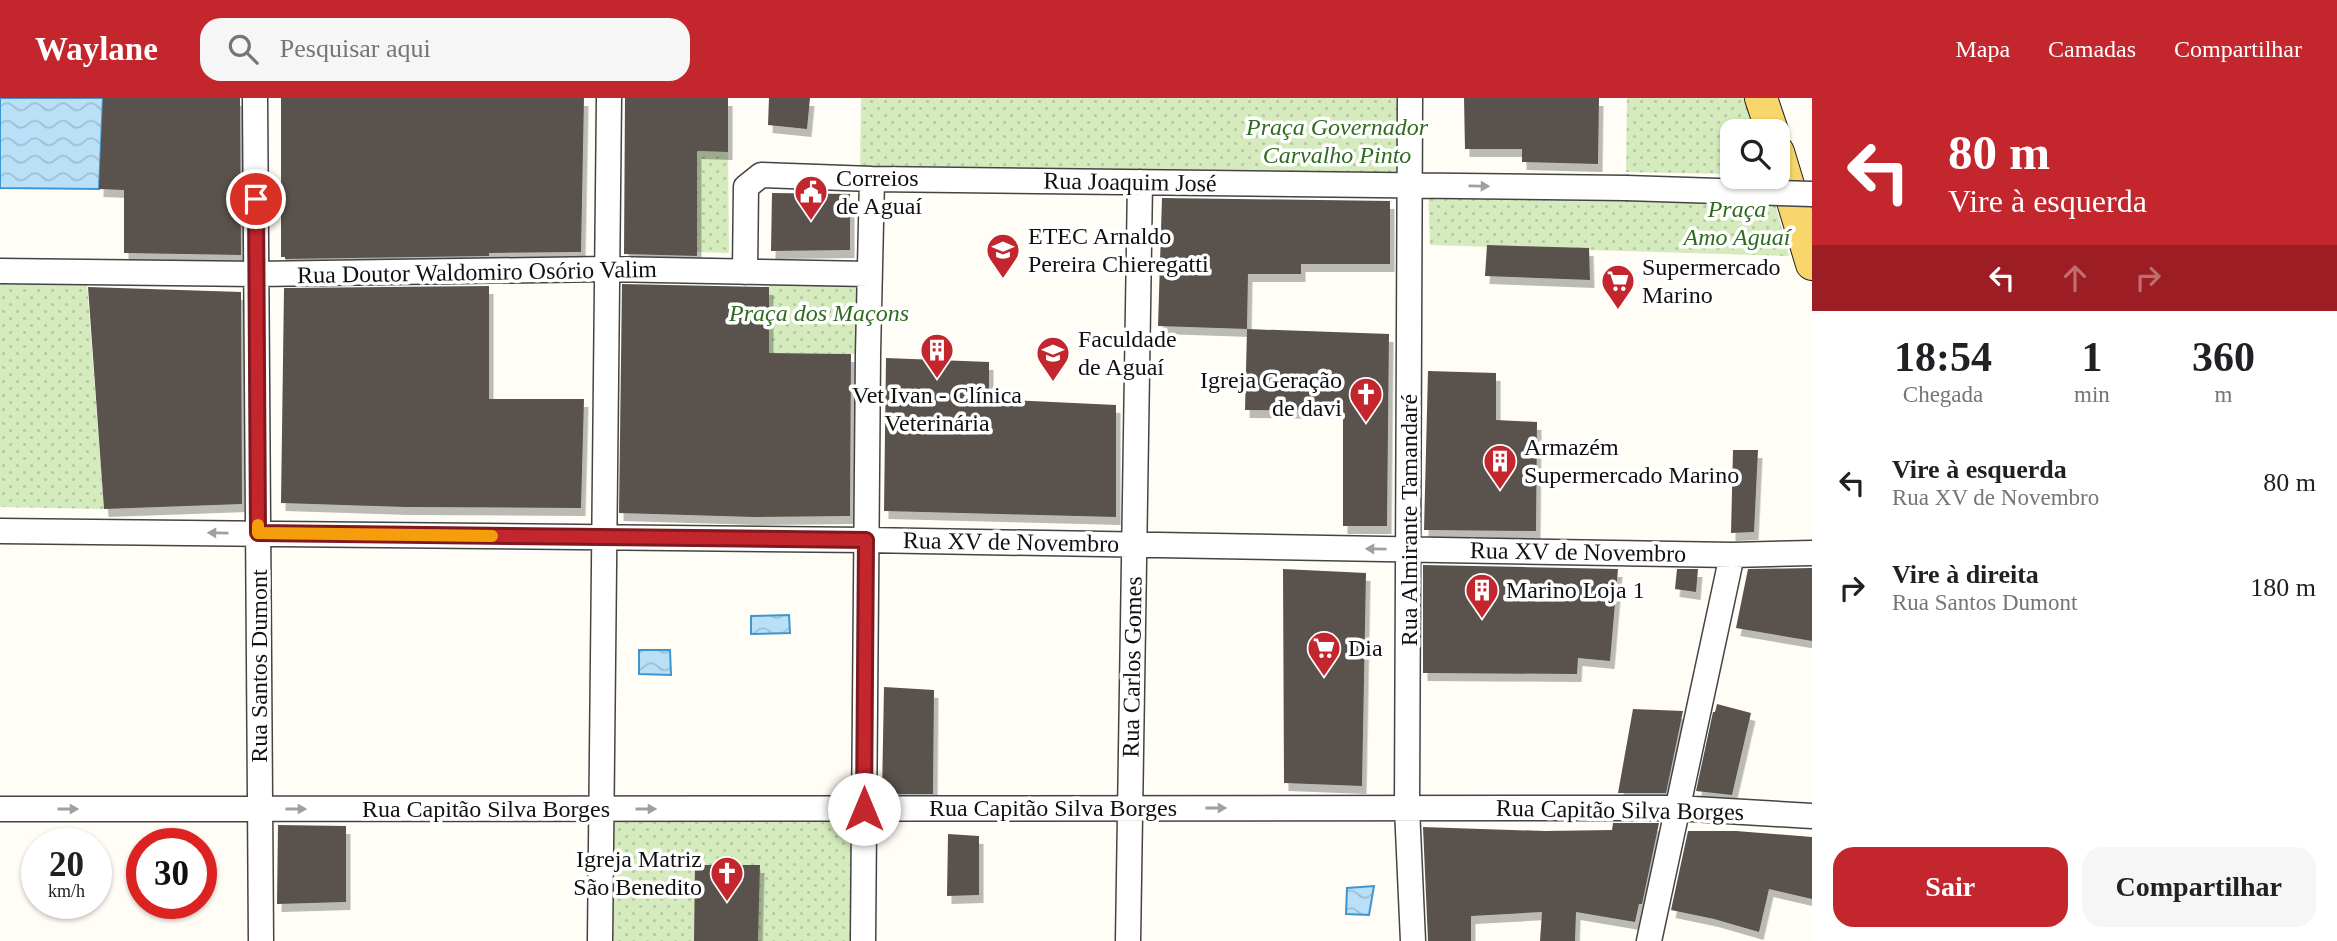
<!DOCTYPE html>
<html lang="pt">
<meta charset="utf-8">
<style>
body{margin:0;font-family:Georgia,serif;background:#f6f6f6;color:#202124;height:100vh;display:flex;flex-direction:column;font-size:26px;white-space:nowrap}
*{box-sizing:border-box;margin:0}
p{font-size:23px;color:#757577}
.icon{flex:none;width:38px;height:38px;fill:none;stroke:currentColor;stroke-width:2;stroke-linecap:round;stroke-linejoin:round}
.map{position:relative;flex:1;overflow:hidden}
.sheet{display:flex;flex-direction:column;background:#fff;width:525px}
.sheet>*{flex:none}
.banner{background:#c4262e;color:#fff;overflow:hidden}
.fabs{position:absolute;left:1720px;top:21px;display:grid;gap:14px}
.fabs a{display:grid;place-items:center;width:70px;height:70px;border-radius:14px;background:#fff;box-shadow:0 2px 5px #0004;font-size:35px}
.speed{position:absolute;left:21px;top:730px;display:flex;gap:14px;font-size:35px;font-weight:700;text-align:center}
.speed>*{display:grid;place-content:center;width:91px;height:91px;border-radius:50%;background:#fff;box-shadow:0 2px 5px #0004;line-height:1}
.speed small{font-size:18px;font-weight:400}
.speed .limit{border:10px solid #d22;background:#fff;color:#111}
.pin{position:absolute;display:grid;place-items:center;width:60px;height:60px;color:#fff;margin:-30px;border:4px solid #fff;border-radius:50%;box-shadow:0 2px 7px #0007}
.me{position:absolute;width:77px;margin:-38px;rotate:0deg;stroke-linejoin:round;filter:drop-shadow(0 0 5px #0008)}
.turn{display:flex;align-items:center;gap:24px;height:147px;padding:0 21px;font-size:32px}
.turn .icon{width:91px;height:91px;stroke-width:2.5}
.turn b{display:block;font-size:49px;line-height:60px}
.lanes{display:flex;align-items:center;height:66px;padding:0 21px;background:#0003;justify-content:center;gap:35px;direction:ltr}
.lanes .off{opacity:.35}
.eta{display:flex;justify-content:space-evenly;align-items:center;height:119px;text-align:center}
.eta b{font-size:42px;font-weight:600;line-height:49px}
.button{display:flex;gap:14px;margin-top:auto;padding:14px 21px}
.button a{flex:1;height:80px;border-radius:21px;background:#c4262e;color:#fff;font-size:28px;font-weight:600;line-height:80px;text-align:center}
.button a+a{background:#f6f6f6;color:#202124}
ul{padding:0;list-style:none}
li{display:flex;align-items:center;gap:21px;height:105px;padding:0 21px}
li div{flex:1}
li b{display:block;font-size:26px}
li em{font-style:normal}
header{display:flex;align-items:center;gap:42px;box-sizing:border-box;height:98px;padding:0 35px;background:#c4262e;color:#fff}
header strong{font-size:33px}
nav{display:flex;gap:38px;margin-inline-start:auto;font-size:24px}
.search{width:490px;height:63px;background:#f6f6f6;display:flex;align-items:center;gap:18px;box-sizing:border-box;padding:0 24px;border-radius:21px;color:#757577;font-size:26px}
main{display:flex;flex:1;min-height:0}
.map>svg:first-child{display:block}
.grass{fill:url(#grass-dots)}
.water{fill:url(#water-waves);stroke:#3f96cf;stroke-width:2}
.building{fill:#5a524d;filter:url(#shadow)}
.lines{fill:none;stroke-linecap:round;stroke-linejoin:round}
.minor-casing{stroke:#444;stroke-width:27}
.major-casing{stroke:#222;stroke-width:34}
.minor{stroke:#fff;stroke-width:24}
.major{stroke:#f9d66b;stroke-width:32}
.minor-bridge-casing{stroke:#444;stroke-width:27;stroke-linecap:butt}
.minor-bridge{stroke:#fff;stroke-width:24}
.oneway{fill:#a0a0a0}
.route-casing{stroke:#7f191e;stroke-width:18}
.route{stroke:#c4262e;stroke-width:12}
.slow{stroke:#f59e0b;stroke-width:12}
.labels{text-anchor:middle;stroke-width:7;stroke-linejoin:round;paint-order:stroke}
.park-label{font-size:24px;font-style:italic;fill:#2f6b1f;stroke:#fff}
.poi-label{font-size:24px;fill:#111;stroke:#fff;text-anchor:start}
.street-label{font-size:24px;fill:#111;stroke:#fff}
</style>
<header>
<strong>Waylane</strong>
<div class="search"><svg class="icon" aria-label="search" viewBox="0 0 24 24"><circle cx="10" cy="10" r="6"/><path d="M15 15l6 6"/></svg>Pesquisar aqui</div>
<nav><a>Mapa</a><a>Camadas</a><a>Compartilhar</a></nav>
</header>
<main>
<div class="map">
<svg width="1812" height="843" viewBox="0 0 1812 843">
<defs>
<pattern id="grass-dots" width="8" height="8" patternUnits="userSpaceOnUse" patternTransform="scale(1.75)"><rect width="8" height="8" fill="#d5ebbd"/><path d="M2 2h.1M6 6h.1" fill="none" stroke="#b6c8a1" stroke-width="1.8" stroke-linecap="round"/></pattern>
<pattern id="water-waves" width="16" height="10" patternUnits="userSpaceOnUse" patternTransform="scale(1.75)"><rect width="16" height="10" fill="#b9e0f7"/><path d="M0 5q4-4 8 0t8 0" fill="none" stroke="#9ebfd3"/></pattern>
<filter id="shadow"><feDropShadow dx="4.5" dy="8" stdDeviation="0" flood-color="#0004"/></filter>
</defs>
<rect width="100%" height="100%" fill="#fffdf5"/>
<!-- grass -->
<path class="grass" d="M 861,0 L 1410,0 L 1411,88 L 860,80 Z
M 1627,0 L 1748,0 L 1758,33 L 1732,33 L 1732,76 L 1626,74 Z
M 697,53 L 728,54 L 729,155 L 697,154 Z
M 1428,88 L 1772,94 L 1789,158 L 1430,147 Z
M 769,174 L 869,176 L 868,256 L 769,255 Z
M 0,186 L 87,186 L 104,411 L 0,409 Z
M 601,711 L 864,711 L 863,843 L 600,843 Z"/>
<!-- water -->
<path class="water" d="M 0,0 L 103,0 L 99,91 L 0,90 Z
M 789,517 L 790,535 L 751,536 L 751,518 Z
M 639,552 L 670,552 L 671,577 L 639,576 Z
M 1374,788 L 1369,817 L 1346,816 L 1347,790 Z"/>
<!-- building -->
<path class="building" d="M 103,0 L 240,0 L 241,157 L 124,155 L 124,92 L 99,91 Z
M 281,0 L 584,0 L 581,154 L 489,155 L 489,158 L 285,161 L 285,159 L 281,159 Z
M 625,0 L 728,0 L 728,54 L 697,53 L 697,158 L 624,156 Z
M 769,0 L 810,0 L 807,31 L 768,27 Z
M 1464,0 L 1599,0 L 1598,66 L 1522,64 L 1522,51 L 1465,51 Z
M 772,95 L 850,96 L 850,152 L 771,153 Z
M 1162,100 L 1390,103 L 1390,166 L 1301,166 L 1301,176 L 1248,176 L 1247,231 L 1158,228 Z
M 1487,147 L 1589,150 L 1590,182 L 1485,178 Z
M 622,186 L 769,189 L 769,255 L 851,256 L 850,418 L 754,419 L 619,415 Z
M 489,188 L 489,301 L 584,301 L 581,410 L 405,409 L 281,405 L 284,190 Z
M 88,189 L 241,194 L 242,406 L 104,411 Z
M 1247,231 L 1389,236 L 1387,428 L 1343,428 L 1343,313 L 1245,312 Z
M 886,260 L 989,264 L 989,301 L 1116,307 L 1116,419 L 884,413 Z
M 1428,273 L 1496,275 L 1496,322 L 1537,324 L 1536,433 L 1424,432 Z
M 1733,352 L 1758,352 L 1754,434 L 1731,435 Z
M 1423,467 L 1618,471 L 1610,563 L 1578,560 L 1577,576 L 1423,575 Z
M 1812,470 L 1812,543 L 1736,530 L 1748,471 Z
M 1283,471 L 1366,475 L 1362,688 L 1284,685 Z
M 1677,471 L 1698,471 L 1696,494 L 1675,491 Z
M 884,589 L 934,592 L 933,696 L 882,696 Z
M 1717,606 L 1751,615 L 1732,697 L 1696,693 L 1713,614 L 1715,614 Z
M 1633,611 L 1683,613 L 1666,695 L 1618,695 Z
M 1613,725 L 1659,725 L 1642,806 L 1639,806 L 1635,824 L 1576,814 L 1575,843 L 1540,843 L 1542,814 L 1471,818 L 1471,843 L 1428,843 L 1423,729 L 1545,733 L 1612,732 Z
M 278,727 L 346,728 L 346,804 L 277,806 Z
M 1688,733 L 1736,733 L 1812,739 L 1812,801 L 1769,791 L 1759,834 L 1714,821 L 1671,812 Z
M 948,736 L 979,738 L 979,797 L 947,798 Z
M 695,767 L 760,767 L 758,843 L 694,843 Z"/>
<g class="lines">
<defs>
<path id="minor" d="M 255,0 L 261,843
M 1410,0 L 1407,710 L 1413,843
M 0,173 L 256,176 L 606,171 L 869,176
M 745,174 L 746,89 L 761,77 L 872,81 L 1626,90
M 0,433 L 866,442 L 1732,457 L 1812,455
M 0,711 L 1676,710 L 1812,718
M 600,843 L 609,0
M 863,843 L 868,256 L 872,81
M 1128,843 L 1140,84
M 1649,843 L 1732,457"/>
<path id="major" d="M 1761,0 L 1772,33
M 1778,54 L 1812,166"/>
</defs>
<!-- minor casing -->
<use href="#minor" class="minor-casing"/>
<!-- major casing -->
<use href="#major" class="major-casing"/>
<!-- minor -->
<use href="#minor" class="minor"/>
<!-- major -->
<use href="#major" class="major"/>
<defs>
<path id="minor-bridge" d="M 1626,90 L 1812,96"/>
</defs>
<!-- minor-bridge casing -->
<use href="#minor-bridge" class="minor-bridge-casing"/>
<!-- minor-bridge -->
<use href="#minor-bridge" class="minor-bridge"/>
</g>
<!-- one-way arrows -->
<defs><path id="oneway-solid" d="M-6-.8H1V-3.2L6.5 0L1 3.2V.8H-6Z" transform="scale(1.75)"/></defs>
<g class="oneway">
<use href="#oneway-solid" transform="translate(1479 88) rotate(1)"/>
<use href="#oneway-solid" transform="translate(218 435) rotate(-179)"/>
<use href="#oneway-solid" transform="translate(1376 451) rotate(-179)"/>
<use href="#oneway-solid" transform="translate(1216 710)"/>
<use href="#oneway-solid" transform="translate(68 711)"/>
<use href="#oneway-solid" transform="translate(296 711)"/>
<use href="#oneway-solid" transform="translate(646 711)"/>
</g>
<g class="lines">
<defs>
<path id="route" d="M 256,101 L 258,435 L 866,442 L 864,711"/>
</defs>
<!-- route casing -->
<use href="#route" class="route-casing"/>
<!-- route -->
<use href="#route" class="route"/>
<!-- slow -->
<path class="slow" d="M 258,427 L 258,435 L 492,438"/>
</g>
<!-- icons -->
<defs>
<symbol id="civic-pin" viewBox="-11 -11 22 30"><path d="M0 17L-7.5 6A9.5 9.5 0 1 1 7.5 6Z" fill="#c4262e" stroke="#fff"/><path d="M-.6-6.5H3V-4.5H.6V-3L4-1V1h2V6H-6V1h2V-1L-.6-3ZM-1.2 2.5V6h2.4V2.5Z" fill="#fff"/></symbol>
<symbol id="university-pin" viewBox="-11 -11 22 30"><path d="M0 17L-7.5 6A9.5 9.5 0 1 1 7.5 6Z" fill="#c4262e" stroke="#fff"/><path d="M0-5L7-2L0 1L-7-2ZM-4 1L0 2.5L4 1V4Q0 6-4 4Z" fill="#fff"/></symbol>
<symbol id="supermarket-pin" viewBox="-11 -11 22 30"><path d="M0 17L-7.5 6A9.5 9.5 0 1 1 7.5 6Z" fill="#c4262e" stroke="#fff"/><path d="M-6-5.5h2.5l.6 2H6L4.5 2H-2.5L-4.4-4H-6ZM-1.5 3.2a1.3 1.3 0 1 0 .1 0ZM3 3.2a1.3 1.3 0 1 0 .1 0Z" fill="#fff"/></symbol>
<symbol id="building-pin" viewBox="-11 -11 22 30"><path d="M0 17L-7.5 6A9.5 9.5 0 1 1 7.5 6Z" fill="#c4262e" stroke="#fff"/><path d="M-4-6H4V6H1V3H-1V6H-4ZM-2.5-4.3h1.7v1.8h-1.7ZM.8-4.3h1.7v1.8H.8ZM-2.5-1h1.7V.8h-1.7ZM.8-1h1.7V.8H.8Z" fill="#fff"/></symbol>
<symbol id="church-pin" viewBox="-11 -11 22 30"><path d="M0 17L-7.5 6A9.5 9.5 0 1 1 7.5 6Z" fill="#c4262e" stroke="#fff"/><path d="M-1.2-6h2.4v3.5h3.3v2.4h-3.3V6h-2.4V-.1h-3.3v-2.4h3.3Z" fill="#fff"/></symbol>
</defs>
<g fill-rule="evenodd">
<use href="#civic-pin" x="792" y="75" width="38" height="52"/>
<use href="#university-pin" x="984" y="133" width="38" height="52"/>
<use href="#supermarket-pin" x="1599" y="164" width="38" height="52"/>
<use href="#building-pin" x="918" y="233" width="38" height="52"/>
<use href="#university-pin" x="1034" y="236" width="38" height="52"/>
<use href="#church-pin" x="1347" y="277" width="38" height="52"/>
<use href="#building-pin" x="1481" y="344" width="38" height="52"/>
<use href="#building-pin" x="1463" y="473" width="38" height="52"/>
<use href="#supermarket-pin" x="1305" y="531" width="38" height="52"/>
<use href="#church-pin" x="708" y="756" width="38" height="52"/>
</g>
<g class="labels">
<!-- park labels -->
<g class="park-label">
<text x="1337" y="37">Praça Governador<tspan x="1337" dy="28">Carvalho Pinto</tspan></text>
<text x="1737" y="119">Praça<tspan x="1737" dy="28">Amo Aguaí</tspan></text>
<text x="819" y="223">Praça dos Maçons</text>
</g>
<!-- poi labels -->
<g class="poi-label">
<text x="836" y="88">Correios<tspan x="836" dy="28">de Aguaí</tspan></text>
<text x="1028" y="146">ETEC Arnaldo<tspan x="1028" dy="28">Pereira Chieregatti</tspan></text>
<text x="1642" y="177">Supermercado<tspan x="1642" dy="28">Marino</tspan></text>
<text x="1078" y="249">Faculdade<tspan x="1078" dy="28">de Aguaí</tspan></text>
<text x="1342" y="290" text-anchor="end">Igreja Geração<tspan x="1342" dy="28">de davi</tspan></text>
<text x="937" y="305" text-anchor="middle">Vet Ivan - Clínica<tspan x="937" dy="28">Veterinária</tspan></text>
<text x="1524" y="357">Armazém<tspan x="1524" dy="28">Supermercado Marino</tspan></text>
<text x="1506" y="500">Marino Loja 1</text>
<text x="1348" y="558">Dia</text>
<text x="702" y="769" text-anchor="end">Igreja Matriz<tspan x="702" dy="28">São Benedito</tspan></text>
</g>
<!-- street labels -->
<g class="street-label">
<text transform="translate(1130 84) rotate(1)" y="8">Rua Joaquim José</text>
<text transform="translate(477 174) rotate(-1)" y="8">Rua Doutor Waldomiro Osório Valim</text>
<text transform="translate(1409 422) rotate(-90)" y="8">Rua Almirante Tamandaré</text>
<text transform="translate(1011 444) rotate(1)" y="8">Rua XV de Novembro</text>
<text transform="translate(1578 454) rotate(1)" y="8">Rua XV de Novembro</text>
<text transform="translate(259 568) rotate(-90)" y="8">Rua Santos Dumont</text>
<text transform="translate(1132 569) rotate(-89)" y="8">Rua Carlos Gomes</text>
<text x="1053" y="718">Rua Capitão Silva Borges</text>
<text x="486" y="719">Rua Capitão Silva Borges</text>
<text transform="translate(1620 712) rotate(1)" y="8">Rua Capitão Silva Borges</text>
</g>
</g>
</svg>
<div class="fabs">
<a><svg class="icon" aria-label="search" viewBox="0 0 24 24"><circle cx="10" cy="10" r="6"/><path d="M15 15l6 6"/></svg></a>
</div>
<div class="speed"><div>20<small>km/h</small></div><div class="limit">30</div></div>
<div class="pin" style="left:256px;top:101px;background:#d93025"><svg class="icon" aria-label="arrive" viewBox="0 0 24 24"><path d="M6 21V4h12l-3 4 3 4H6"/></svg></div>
<svg class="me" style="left:864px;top:711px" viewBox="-20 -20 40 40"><circle r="19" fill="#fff"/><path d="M0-13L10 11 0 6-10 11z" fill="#c4262e"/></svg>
</div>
<section class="sheet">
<div class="banner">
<div class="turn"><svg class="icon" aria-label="left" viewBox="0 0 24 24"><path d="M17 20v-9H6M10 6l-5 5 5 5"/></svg><div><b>80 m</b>Vire à esquerda</div></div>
<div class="lanes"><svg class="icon" aria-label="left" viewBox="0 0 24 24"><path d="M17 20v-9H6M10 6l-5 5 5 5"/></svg><svg class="icon off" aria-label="ahead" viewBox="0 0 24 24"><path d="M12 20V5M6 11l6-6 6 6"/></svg><svg class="icon off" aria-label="right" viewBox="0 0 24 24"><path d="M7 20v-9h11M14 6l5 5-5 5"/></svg></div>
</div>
<div class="eta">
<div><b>18:54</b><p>Chegada</p></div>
<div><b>1</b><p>min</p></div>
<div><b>360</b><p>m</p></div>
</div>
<ul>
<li><svg class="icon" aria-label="left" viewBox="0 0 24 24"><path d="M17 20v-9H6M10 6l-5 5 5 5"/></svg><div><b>Vire à esquerda</b><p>Rua XV de Novembro</p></div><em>80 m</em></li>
<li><svg class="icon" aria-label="right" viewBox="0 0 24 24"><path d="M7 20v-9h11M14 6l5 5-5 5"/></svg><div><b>Vire à direita</b><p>Rua Santos Dumont</p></div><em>180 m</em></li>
</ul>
<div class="button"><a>Sair</a><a>Compartilhar</a></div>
</section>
</main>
